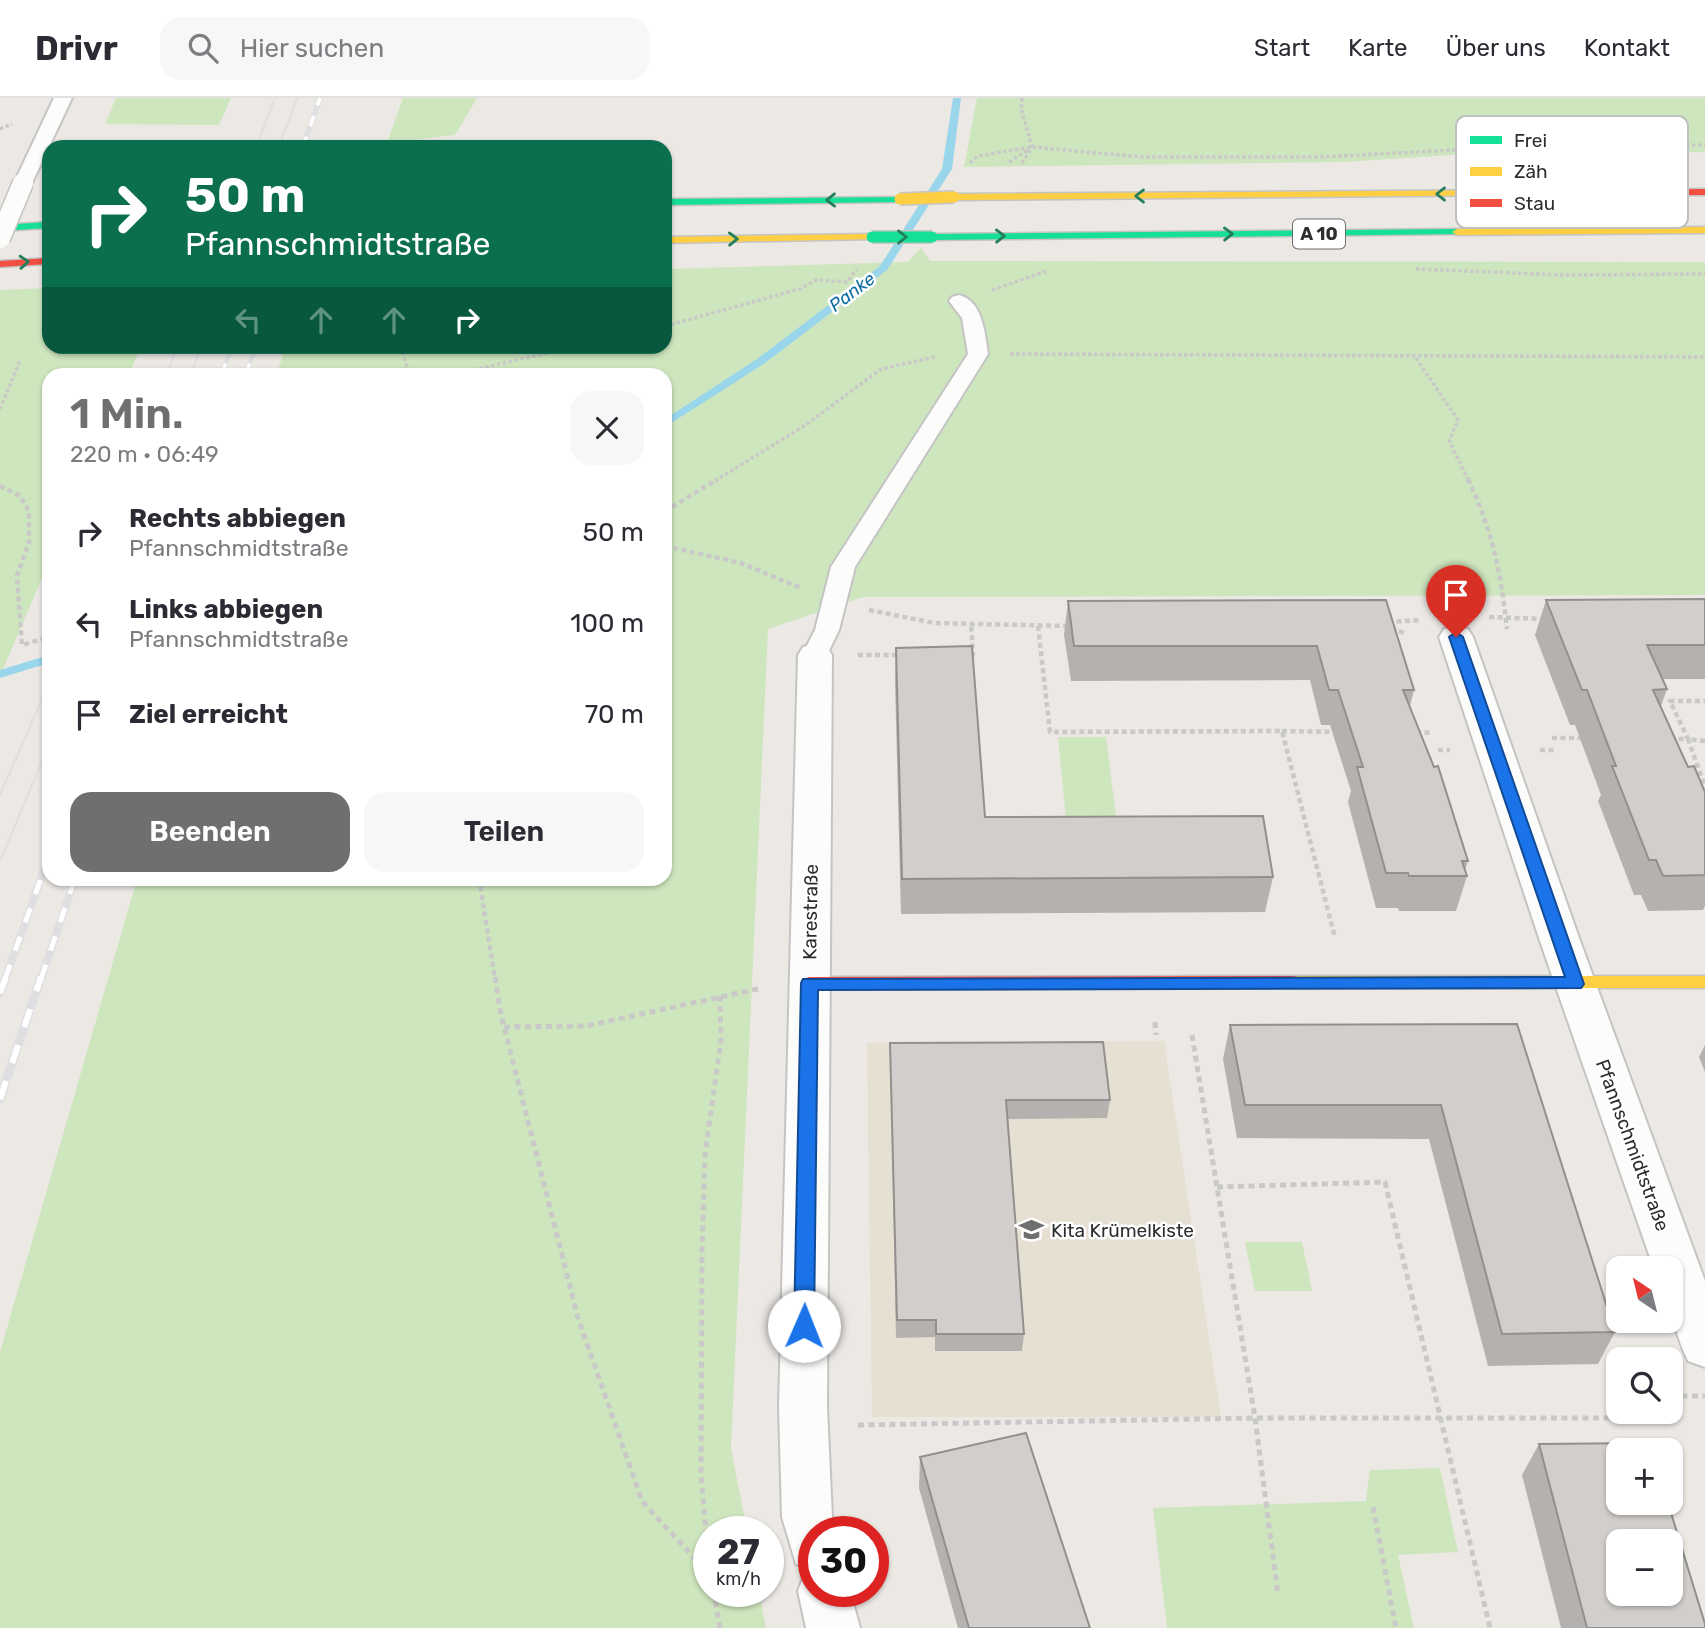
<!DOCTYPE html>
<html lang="de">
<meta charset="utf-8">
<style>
body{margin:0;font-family:Rubik,sans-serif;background:#f7f7f7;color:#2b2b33;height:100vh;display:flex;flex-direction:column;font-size:26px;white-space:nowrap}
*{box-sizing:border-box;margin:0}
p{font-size:23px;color:#7c7c81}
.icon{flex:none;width:38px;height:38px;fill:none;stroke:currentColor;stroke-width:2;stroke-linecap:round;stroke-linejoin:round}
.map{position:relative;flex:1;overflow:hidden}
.details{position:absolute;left:42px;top:270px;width:630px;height:518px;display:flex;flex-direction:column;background:#fff;border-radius:21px;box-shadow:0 2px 5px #0004}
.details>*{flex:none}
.hud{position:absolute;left:42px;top:42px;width:630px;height:214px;border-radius:21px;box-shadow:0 2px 5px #0004;background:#0b6e4f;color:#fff;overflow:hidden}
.needle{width:46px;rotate:325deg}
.buttons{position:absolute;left:1606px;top:1158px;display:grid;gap:14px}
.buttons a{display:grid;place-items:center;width:77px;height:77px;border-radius:14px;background:#fff;box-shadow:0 2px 5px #0004;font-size:35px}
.speed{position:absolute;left:693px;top:1418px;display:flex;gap:14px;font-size:35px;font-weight:700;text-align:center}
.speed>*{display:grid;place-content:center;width:91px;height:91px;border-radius:50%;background:#fff;box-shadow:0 2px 5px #0004;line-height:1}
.speed small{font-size:18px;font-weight:400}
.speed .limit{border:10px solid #d22;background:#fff;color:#111}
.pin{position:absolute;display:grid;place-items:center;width:60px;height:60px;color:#fff;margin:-72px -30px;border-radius:50% 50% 50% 0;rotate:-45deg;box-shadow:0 0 7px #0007}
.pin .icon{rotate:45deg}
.me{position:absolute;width:77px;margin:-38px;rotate:1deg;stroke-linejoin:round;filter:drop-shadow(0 0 5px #0008)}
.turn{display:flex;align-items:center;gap:24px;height:147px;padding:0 28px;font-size:32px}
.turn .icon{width:91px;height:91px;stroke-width:2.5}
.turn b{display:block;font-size:49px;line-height:60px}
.lanes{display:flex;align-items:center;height:66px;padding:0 28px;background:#0003;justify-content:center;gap:35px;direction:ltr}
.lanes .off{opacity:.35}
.round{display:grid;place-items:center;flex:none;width:74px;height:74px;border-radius:21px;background:#f7f7f7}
.headline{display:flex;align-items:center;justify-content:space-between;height:119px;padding:0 28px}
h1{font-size:42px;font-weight:600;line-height:52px;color:#706f6e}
.action{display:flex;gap:14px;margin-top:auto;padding:14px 28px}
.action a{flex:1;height:80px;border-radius:21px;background:#706f6e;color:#fff;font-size:28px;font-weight:600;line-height:80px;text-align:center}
.action a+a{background:#f7f7f7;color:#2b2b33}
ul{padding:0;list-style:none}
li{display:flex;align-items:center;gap:21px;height:91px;padding:0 28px}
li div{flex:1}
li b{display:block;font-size:26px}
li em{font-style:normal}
header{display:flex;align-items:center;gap:42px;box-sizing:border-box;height:98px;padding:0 35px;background:#fff;border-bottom:2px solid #e1e1e2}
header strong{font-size:33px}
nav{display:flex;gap:38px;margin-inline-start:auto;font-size:24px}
.search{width:490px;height:63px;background:#f7f7f7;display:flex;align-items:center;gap:18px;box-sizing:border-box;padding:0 24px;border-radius:21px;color:#7c7c81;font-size:26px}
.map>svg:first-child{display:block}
.education{fill:#e6e0d3}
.green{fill:#cee6be}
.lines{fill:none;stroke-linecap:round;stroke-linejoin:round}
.stream{fill:#99d6ec;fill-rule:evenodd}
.lane-casing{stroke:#c5c4c5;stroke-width:4}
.street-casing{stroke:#c5c4c5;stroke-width:4}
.fast-casing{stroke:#c5c4c5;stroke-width:3}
.slow-casing{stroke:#c5c4c5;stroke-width:3}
.jam-casing{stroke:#c5c4c5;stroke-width:3}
.path-far2{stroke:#c9c9c8;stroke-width:3.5;stroke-dasharray:3.5 2.5;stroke-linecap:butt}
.path-far1{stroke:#c9c9c8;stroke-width:4.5;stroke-dasharray:5 3.5;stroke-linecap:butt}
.path{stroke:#c9c9c8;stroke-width:5;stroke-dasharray:6 4.5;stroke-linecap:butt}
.lane{fill:#fcfcfb;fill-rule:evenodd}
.street{fill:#fcfcfb;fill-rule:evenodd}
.fast{fill:#16e098;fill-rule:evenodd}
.slow{fill:#ffcf43;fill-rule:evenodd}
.jam{fill:#f24e42;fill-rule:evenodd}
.tram{stroke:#dfdfe1;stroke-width:2}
.rail-far2-casing{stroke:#dfdfe1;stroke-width:5}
.rail-far1-casing{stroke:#dfdfe1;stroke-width:8}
.rail-casing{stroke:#dfdfe1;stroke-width:9}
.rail-far2{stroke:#fff;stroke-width:3.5;stroke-dasharray:11;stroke-linecap:butt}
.rail-far1{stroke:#fff;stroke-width:5;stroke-dasharray:15;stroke-linecap:butt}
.rail{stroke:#fff;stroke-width:6;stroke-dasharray:19;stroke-linecap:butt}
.lane-bridge-casing{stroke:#c5c4c5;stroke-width:23;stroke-linecap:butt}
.fast-bridge-casing{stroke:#c6c5c4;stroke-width:14;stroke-linecap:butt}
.slow-bridge-casing{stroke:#c6c5c4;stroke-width:14;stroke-linecap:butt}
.lane-bridge{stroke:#fcfcfb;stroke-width:20}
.fast-bridge{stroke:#16e098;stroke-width:11}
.slow-bridge{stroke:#ffcf43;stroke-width:11}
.wall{fill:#b4b1af}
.building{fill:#d1cecb;stroke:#92908e;stroke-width:2;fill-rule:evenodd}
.oneway{stroke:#237e5e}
.route{fill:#1a73e8;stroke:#114b97;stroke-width:2}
.labels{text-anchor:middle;stroke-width:5;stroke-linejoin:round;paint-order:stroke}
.shield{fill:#fff;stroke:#6d6d6d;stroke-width:2}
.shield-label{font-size:18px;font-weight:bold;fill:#2e2e2e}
.far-water-label{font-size:18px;font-style:italic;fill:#0d6fa3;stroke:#fff}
.street-label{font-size:19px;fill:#2e2e2e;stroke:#fff}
.poi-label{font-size:19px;fill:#2e2e2e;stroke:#fff;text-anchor:start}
.key{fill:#fff;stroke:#c0c0c0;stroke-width:2}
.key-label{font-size:19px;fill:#2e2e2e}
</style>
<header>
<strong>Drivr</strong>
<div class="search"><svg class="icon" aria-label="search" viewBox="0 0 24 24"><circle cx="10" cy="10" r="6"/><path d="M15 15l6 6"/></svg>Hier suchen</div>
<nav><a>Start</a><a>Karte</a><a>Über uns</a><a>Kontakt</a></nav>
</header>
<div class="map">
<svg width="1705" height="1530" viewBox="0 0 1705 1530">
<rect width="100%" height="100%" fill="#ece8e4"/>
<!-- education -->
<path class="education" d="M 1164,943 L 1221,1319 L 872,1319 L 867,945 Z"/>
<!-- green -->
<path class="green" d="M 116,0 L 231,0 L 219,27 L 105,26 Z
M 403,0 L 477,0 L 455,37 L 387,45 Z
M 977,0 L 1705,0 L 1705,54 L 1466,56 L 1344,64 L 964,69 Z
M 921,150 L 930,163 L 1705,164 L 1705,497 L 863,499 L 768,531 L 731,1350 L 747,1433 L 709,1433 L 709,1493 L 759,1493 L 766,1530 L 0,1530 L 0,1254 L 137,781 L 665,780 L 665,276 L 277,276 L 285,249 L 665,248 L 665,171 L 908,164 Z
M 49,190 L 49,248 L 141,249 L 129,276 L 49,276 L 49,464 L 0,578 L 0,192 Z
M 1058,639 L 1106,639 L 1119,742 L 1068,742 Z
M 1245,1144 L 1302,1144 L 1312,1193 L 1255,1193 Z
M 1440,1370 L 1458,1454 L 1398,1457 L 1414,1530 L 1167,1530 L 1153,1410 L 1366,1403 L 1370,1372 Z"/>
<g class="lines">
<!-- stream -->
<path class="stream" d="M 953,0 L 961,0 L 952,71 L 887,172 L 765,265 L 665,329 L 665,321 L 757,261 L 880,168 L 942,71 Z
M 49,557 L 49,565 L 0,580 L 0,572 Z"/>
<defs>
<path id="lane" d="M 54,0 L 72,0 L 32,85 L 30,89 L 16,89 L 14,85 Z
M 959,197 C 983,203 985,236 988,256 L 855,469 L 839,532 L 824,563 L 815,565 L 806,563 L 802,557 L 815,532 L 831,469 L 968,256 L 962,220 L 949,203 L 952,199 Z"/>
<path id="street" d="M 1456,528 L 1468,531 L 1473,539 L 1579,840 L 1705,1183 L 1705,1269 L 1688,1263 C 1671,1226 1671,1211 1671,1171 L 1654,1171 L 1539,840 L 1439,539 L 1444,531 Z
M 815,546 L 827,549 L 832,557 L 827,1309 L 832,1419 L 836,1433 L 814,1433 L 814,1493 L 850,1493 L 860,1530 L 806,1530 L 798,1493 L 805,1475 L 812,1472 L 796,1466 L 782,1419 L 779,1309 L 798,557 L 803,549 Z"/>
<path id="fast" d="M 904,99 L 905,101 L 900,104 L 665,107 L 665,101 Z
M 49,124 L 49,130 L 0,133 L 0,127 Z
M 1457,131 L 1462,134 L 1461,136 L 932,142 L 927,139 L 932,136 Z"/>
<path id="slow" d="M 1531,92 L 1535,93 L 1535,97 L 954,102 L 949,99 L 954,96 Z
M 1705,129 L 1705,135 L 1457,137 L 1452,134 L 1457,131 Z
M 872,136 L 876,137 L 876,141 L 665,145 L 665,139 Z
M 1294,878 L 1705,878 L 1705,890 L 1294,890 L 1288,888 L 1286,884 L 1288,880 Z"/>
<path id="jam" d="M 1705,91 L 1705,97 L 1531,98 L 1526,95 L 1531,92 Z
M 49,160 L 49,166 L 0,169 L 0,163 Z
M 1294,878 L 1300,880 L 1302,884 L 1300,888 L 1294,890 L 809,891 L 803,889 L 801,885 L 803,881 L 809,879 Z"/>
</defs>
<!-- lane casing -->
<use href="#lane" class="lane-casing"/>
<!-- street casing -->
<use href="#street" class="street-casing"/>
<!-- fast casing -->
<use href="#fast" class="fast-casing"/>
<!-- slow casing -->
<use href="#slow" class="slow-casing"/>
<!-- jam casing -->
<use href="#jam" class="jam-casing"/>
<!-- path-far2 -->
<path class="path-far2" d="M 1022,0 L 1021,10 L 1032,49 L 1022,65
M 0,31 L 12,26
M 1009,64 L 1028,52
M 970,65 L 978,58 L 1032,49 L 1141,59 L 1321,59 L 1513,49 L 1705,47
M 1416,171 L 1562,177 L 1705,176
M 992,192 L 1047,173
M 665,228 L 800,191 L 816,182 L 847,184 L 857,171
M 401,248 L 409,276
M 1010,256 L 1705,259
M 1416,260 L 1458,322 L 1449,343 L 1469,383
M 456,276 L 577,248
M 0,311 L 20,263
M 715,383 L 807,326 L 881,271 L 935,259"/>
<!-- path-far1 -->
<path class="path-far1" d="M 1468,381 C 1492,432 1501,475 1507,531
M 0,388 L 20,398 L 29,413 L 29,445 L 17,478 L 22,547 L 49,539
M 665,413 L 718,381
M 665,448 L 741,465 L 801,490
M 869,512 L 934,525 L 1069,528
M 1489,519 L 1543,521
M 1388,524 L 1421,522
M 1038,528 L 1050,634 L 1282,633 L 1335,840
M 1391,530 L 1404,535
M 970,556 L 973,556 L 971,526
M 858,557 L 898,557
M 1282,633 L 1337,634
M 1416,634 L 1432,635
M 1552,640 L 1584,640
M 1670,641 L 1688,641 L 1670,603 L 1705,603
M 1705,643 L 1688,641 L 1705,689
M 1438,652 L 1450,652
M 1540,652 L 1556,652
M 479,780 L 495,881"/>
<!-- path -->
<path class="path" d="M 495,879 L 501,917 L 578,1220 L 642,1403 L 697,1463 L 708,1465
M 1155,924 L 1156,937
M 504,929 L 586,928 L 762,890
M 1192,937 L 1255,1320 L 1278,1497
M 1217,1089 L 1385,1084 L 1490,1530
M 1671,1298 L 1705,1298
M 858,1327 L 1255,1320 L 1653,1320
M 1373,1409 L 1396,1530
M 709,1469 L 701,1376 L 702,1153 L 705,1056 L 721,942 L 720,898
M 713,1493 L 720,1530"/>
<!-- lane -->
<use href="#lane" class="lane"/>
<!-- street -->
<use href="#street" class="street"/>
<!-- fast -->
<use href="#fast" class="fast"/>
<!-- slow -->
<use href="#slow" class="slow"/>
<!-- jam -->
<use href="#jam" class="jam"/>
<!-- tram -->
<path class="tram" d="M 256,49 L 275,0
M 279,49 L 297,0
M 167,276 L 177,248
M 191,276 L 201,248
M 0,697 L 49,585
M 0,763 L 49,647"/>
<defs>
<path id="rail-far2" d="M 303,49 L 320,0
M 222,276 L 232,248
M 246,276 L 256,248"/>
<path id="rail-far1" d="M 5,881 L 49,758
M 41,881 L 75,780"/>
<path id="rail" d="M 0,895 L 6,879
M 0,1001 L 41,879"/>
</defs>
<!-- rail-far2 casing -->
<use href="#rail-far2" class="rail-far2-casing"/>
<!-- rail-far1 casing -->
<use href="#rail-far1" class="rail-far1-casing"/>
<!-- rail casing -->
<use href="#rail" class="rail-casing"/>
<!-- rail-far2 -->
<use href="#rail-far2" class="rail-far2"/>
<!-- rail-far1 -->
<use href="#rail-far1" class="rail-far1"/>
<!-- rail -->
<use href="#rail" class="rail"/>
<defs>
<path id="lane-bridge" d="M 0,140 L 23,85"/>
<path id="fast-bridge" d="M 872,139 L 932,139"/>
<path id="slow-bridge" d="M 900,101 L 954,99"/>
</defs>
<!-- lane-bridge casing -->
<use href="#lane-bridge" class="lane-bridge-casing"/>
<!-- fast-bridge casing -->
<use href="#fast-bridge" class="fast-bridge-casing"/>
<!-- slow-bridge casing -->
<use href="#slow-bridge" class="slow-bridge-casing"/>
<!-- lane-bridge -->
<use href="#lane-bridge" class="lane-bridge"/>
<!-- fast-bridge -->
<use href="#fast-bridge" class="fast-bridge"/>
<!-- slow-bridge -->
<use href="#slow-bridge" class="slow-bridge"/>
</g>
<!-- wall -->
<path class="wall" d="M 1705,501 L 1705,581 L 1663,581 L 1667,591 L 1661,608 L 1688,669 L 1705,694 L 1705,808 L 1703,812 L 1648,813 L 1641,797 L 1634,797 L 1598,703 L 1601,697 L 1575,627 L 1570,627 L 1535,537 L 1546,502 Z
M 1386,502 L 1414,592 L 1410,608 L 1468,763 L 1465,772 L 1467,778 L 1456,813 L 1399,813 L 1398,810 L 1376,810 L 1348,704 L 1351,693 L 1330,627 L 1321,627 L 1310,582 L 1071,583 L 1064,537 L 1068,503 Z
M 896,550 L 985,719 L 1273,779 L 1265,814 L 901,816 L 895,584 Z
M 1517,926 L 1615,1234 L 1598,1266 L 1488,1268 L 1429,1041 L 1237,1040 L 1223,961 L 1230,927 Z
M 890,945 L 1110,1002 L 1107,1020 L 1008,1021 L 1024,1236 L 1022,1253 L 935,1253 L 935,1239 L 896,1240 Z
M 1705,947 L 1705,974 L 1699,959 Z
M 1539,1346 L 1705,1530 L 1561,1530 L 1522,1377 Z
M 920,1359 L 1090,1530 L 958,1530 L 919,1390 Z"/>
<!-- building -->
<path class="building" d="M 1705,501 L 1705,547 L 1647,547 L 1667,591 L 1653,592 L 1688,669 L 1694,668 L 1705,694 L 1705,777 L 1663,778 L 1656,762 L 1649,762 L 1612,668 L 1616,668 L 1587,592 L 1582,592 L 1546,502 Z
M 1386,502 L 1414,592 L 1403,592 L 1434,669 L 1438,668 L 1468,763 L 1462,763 L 1467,778 L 1409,778 L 1408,775 L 1386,775 L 1357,669 L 1363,669 L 1338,592 L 1329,592 L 1317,548 L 1074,548 L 1068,503 Z
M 972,548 L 985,719 L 1263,718 L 1273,779 L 902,781 L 896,550 Z
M 1517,926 L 1615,1234 L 1502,1236 L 1441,1007 L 1245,1007 L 1230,927 Z
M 1103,944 L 1110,1002 L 1006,1002 L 1024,1236 L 936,1236 L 936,1222 L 897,1222 L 890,945 Z
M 1026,1335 L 1090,1530 L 969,1530 L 920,1359 Z
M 1649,1345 L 1651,1353 L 1619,1353 L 1619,1405 L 1668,1405 L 1705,1526 L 1705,1530 L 1587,1530 L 1539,1346 ZM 1619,1444 L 1671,1444 L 1671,1496 L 1619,1496 Z"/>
<!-- one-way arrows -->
<defs><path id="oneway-chevron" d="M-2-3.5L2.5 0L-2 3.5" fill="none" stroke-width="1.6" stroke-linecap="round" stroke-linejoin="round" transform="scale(1.75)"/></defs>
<g class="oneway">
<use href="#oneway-chevron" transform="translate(1441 96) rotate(180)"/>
<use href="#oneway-chevron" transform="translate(1140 98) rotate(180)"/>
<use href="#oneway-chevron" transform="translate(831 102) rotate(179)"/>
<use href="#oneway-chevron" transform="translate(1228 136) rotate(-1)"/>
<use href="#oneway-chevron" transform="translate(1000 138) rotate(-1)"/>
<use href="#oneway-chevron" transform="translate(902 139)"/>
<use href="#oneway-chevron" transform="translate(733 141) rotate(-1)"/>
<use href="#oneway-chevron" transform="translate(24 164) rotate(-4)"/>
</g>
<!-- route -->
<path class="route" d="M 1456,534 L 1463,539 L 1584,886 L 1581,890 L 818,892 L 814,1228 L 811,1234 L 804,1237 L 797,1234 L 794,1228 L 801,885 L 803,881 L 1565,879 L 1449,539 Z"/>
<!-- icons -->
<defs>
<symbol id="school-bare" viewBox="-9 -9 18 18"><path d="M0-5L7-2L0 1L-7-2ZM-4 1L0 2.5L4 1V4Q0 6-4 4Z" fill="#706f6e" stroke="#fff" stroke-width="2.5" paint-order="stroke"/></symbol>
</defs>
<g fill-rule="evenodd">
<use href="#school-bare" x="1014" y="1114" width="35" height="35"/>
</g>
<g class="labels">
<!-- shield labels -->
<rect class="shield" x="1293" y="121.5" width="52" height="29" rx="5"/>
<g class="shield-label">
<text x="1319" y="142">A 10</text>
</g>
<!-- far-water labels -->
<g class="far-water-label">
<text transform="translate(852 194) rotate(-37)" y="6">Panke</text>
</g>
<!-- street labels -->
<g class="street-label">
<text transform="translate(810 814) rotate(-89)" y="7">Karestraße</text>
<text transform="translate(1633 1047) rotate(70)" y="7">Pfannschmidtstraße</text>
</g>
<!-- poi labels -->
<g class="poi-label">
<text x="1051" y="1139">Kita Krümelkiste</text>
</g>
</g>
<!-- legend -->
<rect x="1456" y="18" width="232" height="112" rx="10" class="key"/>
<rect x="1470" y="38" width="32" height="8" fill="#16e098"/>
<rect x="1470" y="69" width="32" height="9" fill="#ffcf43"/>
<rect x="1470" y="101" width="32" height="8" fill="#f24e42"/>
<g class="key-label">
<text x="1514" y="49">Frei</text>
<text x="1514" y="80">Zäh</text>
<text x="1514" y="112">Stau</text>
</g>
</svg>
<div class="buttons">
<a><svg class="needle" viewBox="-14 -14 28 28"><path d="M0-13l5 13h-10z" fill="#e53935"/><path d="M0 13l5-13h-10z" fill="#7c7c81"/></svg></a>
<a><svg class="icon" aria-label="search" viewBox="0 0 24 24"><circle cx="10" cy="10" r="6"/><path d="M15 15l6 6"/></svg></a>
<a>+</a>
<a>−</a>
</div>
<div class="speed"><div>27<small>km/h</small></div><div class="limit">30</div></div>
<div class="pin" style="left:1456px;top:539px;background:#d93025"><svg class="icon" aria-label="arrive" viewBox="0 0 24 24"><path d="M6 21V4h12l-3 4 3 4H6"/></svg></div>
<svg class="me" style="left:804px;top:1228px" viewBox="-20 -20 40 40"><circle r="19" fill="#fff"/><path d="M0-13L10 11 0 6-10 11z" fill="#1a73e8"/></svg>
<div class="hud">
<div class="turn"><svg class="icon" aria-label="right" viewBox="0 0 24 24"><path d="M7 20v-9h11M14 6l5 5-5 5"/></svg><div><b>50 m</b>Pfannschmidtstraße</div></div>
<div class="lanes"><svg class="icon off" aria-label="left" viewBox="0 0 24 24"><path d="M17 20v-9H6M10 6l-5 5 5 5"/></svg><svg class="icon off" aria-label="ahead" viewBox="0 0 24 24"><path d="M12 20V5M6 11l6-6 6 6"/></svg><svg class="icon off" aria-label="ahead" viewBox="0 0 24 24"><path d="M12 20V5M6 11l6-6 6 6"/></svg><svg class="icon" aria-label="right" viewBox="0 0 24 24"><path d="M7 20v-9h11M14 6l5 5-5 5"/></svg></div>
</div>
<section class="details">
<div class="headline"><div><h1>1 Min.</h1><p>220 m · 06:49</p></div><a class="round"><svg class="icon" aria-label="close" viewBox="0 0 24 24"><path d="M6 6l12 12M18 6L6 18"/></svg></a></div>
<ul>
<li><svg class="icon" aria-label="right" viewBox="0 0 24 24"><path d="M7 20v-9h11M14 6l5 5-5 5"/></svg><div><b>Rechts abbiegen</b><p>Pfannschmidtstraße</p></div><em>50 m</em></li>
<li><svg class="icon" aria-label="left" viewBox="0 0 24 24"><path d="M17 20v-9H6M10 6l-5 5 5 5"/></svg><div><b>Links abbiegen</b><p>Pfannschmidtstraße</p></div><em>100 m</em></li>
<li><svg class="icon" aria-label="arrive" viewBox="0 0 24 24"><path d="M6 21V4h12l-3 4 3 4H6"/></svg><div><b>Ziel erreicht</b></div><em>70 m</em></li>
</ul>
<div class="action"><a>Beenden</a><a>Teilen</a></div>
</section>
</div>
